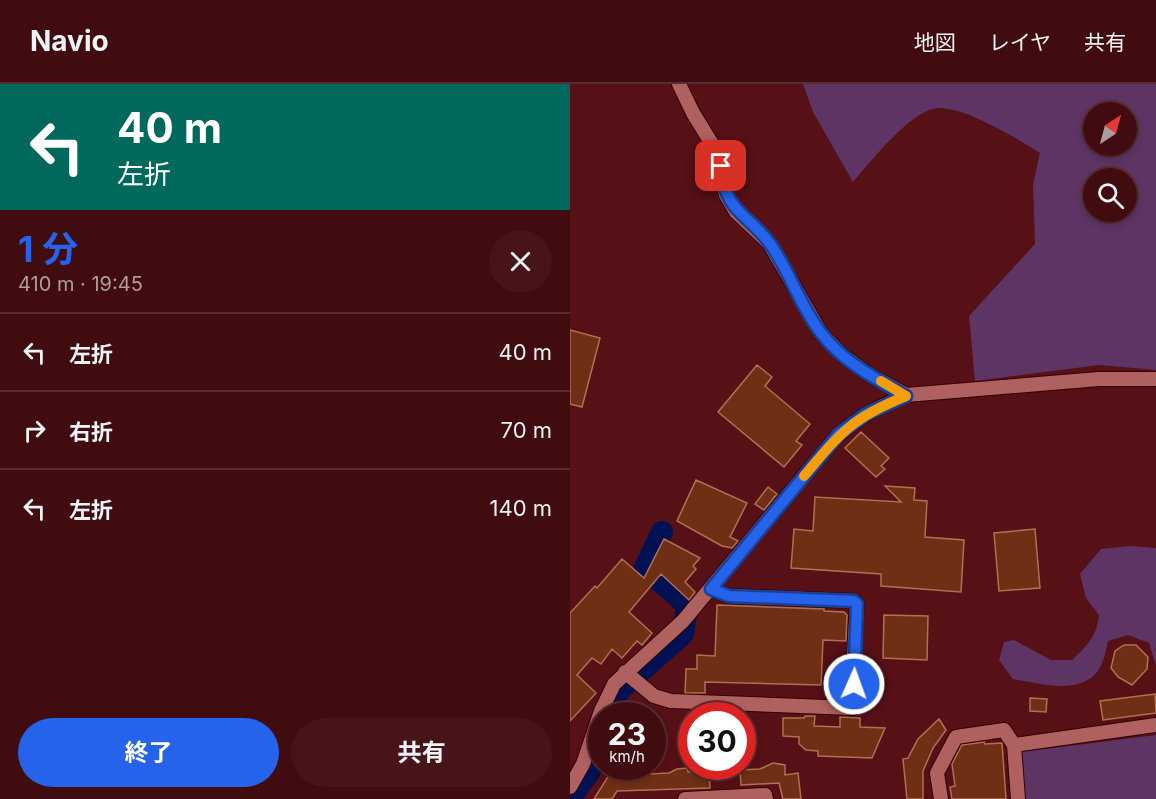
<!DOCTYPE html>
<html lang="ja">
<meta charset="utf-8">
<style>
body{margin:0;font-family:Inter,"Noto Sans JP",sans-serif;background:#471519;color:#f1f3f6;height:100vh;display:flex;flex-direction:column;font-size:22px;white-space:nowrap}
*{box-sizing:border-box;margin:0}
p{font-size:20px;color:#ae9b9f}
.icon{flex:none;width:33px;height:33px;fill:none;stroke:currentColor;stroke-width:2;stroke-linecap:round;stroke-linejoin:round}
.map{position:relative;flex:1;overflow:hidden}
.side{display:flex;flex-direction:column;background:#400c10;width:570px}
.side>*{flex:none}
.top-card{background:#00695c;color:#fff;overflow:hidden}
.needle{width:39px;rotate:36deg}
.fabs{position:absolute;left:513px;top:18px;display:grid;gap:12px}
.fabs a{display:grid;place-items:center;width:54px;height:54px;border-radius:50%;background:#400c10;box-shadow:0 3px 9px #0003,0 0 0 2px #592c30;font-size:30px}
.speed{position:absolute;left:18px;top:618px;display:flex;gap:12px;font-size:30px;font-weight:700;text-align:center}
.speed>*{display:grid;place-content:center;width:78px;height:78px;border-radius:50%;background:#400c10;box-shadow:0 3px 9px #0003,0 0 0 2px #592c30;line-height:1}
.speed small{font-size:15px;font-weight:400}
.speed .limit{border:9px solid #d22;background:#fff;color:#111}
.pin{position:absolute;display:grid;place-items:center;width:51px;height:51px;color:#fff;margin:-26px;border-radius:12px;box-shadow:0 3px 9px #0006}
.me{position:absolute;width:66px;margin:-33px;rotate:2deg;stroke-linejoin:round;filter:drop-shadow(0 0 4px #0008)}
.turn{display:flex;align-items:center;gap:21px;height:126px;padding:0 18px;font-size:27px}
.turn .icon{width:78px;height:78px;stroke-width:2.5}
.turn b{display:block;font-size:42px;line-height:51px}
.round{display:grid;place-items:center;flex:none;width:63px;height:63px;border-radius:32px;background:#471519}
.summary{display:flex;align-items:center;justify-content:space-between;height:102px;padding:0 18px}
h1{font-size:36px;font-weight:700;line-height:45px;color:#2563eb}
.action{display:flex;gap:12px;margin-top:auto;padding:12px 18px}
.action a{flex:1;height:69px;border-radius:36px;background:#2563eb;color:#fff;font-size:24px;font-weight:700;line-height:69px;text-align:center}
.action a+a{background:#471519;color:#f1f3f6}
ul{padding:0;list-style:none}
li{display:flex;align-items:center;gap:18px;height:78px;padding:0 18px;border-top:2px solid #592c30}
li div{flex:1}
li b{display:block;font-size:22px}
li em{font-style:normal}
header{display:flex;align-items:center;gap:36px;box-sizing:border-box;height:84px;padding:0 30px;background:#400c10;border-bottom:2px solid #592c30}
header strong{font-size:28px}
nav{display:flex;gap:33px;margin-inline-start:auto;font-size:21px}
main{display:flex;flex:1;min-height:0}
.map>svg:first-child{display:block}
.green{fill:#5d3464;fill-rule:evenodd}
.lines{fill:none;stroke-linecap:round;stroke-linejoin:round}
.river{stroke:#001254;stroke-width:22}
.building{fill:#6f2f14;stroke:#b66e52;stroke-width:1.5}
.minor-casing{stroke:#320005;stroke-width:16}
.minor{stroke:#ae615f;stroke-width:14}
.route-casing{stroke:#184099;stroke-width:15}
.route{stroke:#2563eb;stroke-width:10}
.slow{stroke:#f59e0b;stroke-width:10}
</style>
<header>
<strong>Navio</strong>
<nav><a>地図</a><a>レイヤ</a><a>共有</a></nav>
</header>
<main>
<section class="side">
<div class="top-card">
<div class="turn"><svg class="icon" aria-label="left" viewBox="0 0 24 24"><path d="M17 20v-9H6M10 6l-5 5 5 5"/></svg><div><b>40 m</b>左折</div></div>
</div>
<div class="summary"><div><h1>1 分</h1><p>410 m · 19:45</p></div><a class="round"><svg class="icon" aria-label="close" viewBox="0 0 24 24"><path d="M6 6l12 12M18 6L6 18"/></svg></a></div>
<ul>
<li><svg class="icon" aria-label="left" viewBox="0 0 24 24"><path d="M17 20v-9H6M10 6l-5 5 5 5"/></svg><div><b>左折</b></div><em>40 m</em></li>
<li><svg class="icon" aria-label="right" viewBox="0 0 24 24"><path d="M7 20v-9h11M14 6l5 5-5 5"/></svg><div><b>右折</b></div><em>70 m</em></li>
<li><svg class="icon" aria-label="left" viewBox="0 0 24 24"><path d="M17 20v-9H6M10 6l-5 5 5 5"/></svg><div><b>左折</b></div><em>140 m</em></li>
</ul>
<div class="action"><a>終了</a><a>共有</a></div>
</section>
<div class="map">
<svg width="586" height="715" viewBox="0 0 586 715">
<rect width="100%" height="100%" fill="#561016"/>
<!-- green -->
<path class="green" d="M 233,0 L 586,0 L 586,286 L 529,281 L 405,297 L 399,232 L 465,160 L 463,100 L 470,69 C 446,54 397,24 369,24 C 342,24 300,79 283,98 L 243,28 ZM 556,28 L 556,62 L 524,62 L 524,28 ZM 556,94 L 556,128 L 524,128 L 524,94 Z
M 560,462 L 586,464 L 586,582 L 579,559 L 558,551 L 538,557 C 536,565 535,574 531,581 C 517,613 470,600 443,595 L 429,576 L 434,558 L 444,556 L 481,576 L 502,576 C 517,562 527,552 529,531 L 516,514 L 510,490 L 531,465 Z
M 586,651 L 586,715 L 456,715 L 448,673 L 451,668 Z"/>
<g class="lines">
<!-- river -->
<path class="river" d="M 39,632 L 46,612 L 52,604 L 113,550 L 117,521 L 75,484 L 92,448
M 0,714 L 20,687 L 32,655"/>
</g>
<!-- building -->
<path class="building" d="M 0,246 L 30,254 L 12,323 L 0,320 Z
M 187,281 L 202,293 L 195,302 L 240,340 L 226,357 L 232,361 L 214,383 L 148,328 Z
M 291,348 L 319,374 L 311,382 L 315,385 L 306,393 L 275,364 Z
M 126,396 L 177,419 L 160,453 L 168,457 L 162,464 L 152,462 L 107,437 Z
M 315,402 L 345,404 L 344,416 L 357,417 L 355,453 L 394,456 L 391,508 L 311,502 L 311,490 L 221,484 L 224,445 L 243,447 L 245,413 L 331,418 Z
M 198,403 L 207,410 L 194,426 L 185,420 Z
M 465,445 L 470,504 L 429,507 L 424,449 Z
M 94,455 L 130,474 L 123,482 L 126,485 L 115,498 L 125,508 L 119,516 L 91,490 L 59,528 L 82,549 L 72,561 L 67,557 L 52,574 L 42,565 L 31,580 L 22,574 L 7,591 L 26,609 L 0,637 L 0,529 L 25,502 L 27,504 L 52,475 L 74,494 Z
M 147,521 L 254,525 L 254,527 L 274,528 L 277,531 L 276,557 L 253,556 L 251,601 L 135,598 L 135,609 L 115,609 L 116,585 L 127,585 L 127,571 L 145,572 Z
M 314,531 L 358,532 L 357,576 L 313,574 Z
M 554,561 L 566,561 L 578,573 L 577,585 L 562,601 L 548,593 L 541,584 L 545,567 Z
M 585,610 L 586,629 L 533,636 L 530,617 Z
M 460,614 L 477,615 L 476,628 L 460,627 Z
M 235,632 L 245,632 L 244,642 L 270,643 L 270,633 L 290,634 L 290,643 L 315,644 L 302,674 L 248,672 L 248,667 L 236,666 L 229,660 L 229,653 L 213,652 L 213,634 L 234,634 Z
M 369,635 L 376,646 L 363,664 L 353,687 L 353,715 L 337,715 L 333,675 L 338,674 L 348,655 Z
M 414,658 L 415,660 L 432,659 L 436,715 L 382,715 L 380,703 L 385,702 L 382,680 L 392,661 Z
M 203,679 L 215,681 L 215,691 L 228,689 L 231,715 L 213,715 L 209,699 L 171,701 L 170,686 L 190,685 Z
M 44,683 L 55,691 L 99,689 L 107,685 L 117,684 L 118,688 L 139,687 L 140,704 L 47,707 L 42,715 L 24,715 Z"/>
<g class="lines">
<defs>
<path id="minor" d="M 109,0 L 123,29 L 145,65 L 156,111 L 166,128 L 199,159 L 251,249 L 272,271 L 298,290 L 336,311
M 55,588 L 84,612 L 101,617 L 281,624 L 287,520 L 284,517 L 159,512 L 141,505
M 444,661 L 586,641
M 0,703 L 13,680 L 31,627 L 44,600 L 113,537 L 269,350 L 296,330 L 336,311 L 529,295 L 586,295
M 115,715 L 195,711 L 196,715
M 371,715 L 367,689 L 386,653 L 434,646 L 444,661 L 448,715"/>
</defs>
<!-- minor casing -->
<use href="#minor" class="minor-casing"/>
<!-- minor -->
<use href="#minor" class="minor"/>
</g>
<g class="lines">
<defs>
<path id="route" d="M 151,82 C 155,130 177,128 201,161 C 220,189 231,223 251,249 C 273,278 306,295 336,312 L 296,330 L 269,350 L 141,505 L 159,512 L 284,517 L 287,520 L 284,600"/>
</defs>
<!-- route casing -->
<use href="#route" class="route-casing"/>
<!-- route -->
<use href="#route" class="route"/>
<!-- slow -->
<path class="slow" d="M 234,392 C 271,348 282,334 336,312 L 311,297"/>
</g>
</svg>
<div class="fabs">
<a><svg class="needle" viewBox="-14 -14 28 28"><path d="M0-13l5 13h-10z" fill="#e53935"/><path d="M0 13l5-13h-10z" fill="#ae9b9f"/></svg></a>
<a><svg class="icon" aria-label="search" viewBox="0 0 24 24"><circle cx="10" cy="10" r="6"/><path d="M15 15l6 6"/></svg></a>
</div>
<div class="speed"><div>23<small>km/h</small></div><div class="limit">30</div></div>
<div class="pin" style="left:151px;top:82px;background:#d93025"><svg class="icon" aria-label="arrive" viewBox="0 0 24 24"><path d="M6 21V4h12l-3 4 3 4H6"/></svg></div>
<svg class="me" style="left:284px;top:600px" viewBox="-20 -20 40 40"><circle r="17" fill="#2563eb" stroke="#fff" stroke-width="3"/><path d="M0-11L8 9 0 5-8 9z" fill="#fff"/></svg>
</div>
</main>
